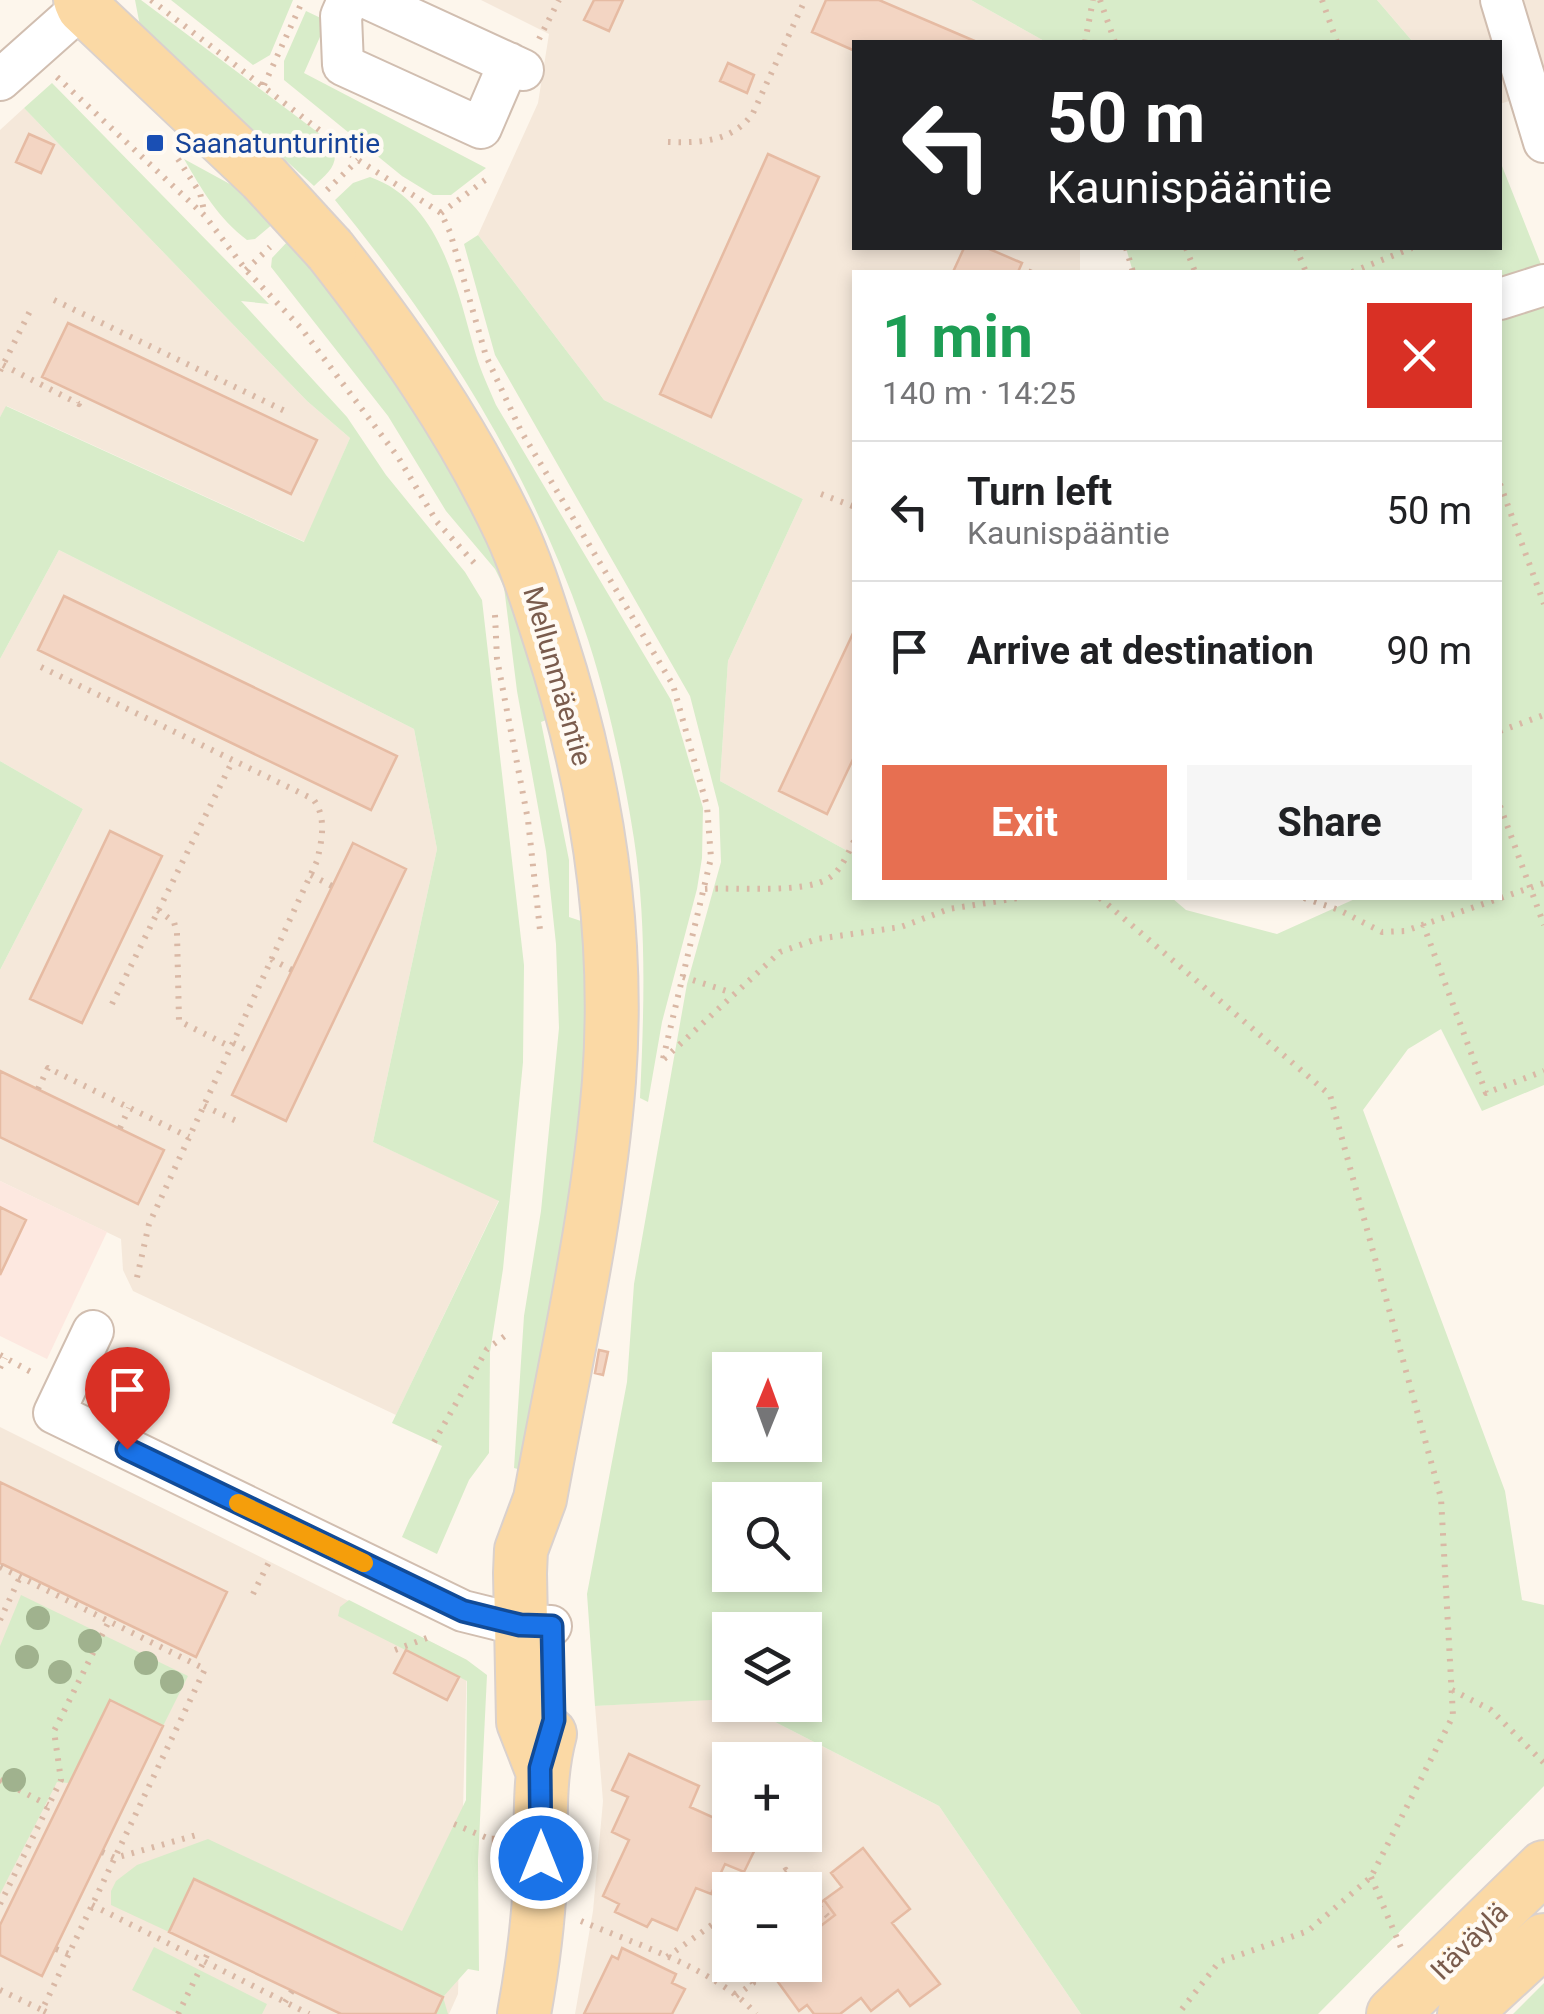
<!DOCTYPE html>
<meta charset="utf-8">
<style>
body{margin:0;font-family:Roboto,sans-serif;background:#f6f6f6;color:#202124;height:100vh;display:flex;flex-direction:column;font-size:38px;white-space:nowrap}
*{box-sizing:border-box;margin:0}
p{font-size:32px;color:#757577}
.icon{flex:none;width:55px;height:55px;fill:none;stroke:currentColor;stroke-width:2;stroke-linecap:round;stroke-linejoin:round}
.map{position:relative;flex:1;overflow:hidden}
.side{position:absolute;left:852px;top:270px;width:650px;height:630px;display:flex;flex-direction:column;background:#fff;border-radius:0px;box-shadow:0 5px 15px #0003}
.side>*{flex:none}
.hud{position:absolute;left:852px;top:40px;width:650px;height:210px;border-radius:0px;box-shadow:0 5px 15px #0003;background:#202124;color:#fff;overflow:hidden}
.needle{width:65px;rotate:1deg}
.controls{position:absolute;left:712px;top:1352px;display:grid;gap:20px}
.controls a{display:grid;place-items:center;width:110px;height:110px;border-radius:0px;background:#fff;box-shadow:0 5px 15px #0003;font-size:50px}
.pin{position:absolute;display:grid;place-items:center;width:85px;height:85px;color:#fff;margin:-102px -42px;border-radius:50% 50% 50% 0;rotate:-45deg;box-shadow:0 0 10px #0007}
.pin .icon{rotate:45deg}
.me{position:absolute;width:110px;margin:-55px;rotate:0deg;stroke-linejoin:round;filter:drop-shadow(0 0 8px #0008)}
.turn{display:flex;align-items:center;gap:35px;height:210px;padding:0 30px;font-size:45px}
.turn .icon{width:130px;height:130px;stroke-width:2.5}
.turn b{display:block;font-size:70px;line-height:85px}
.round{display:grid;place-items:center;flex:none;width:105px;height:105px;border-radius:0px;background:#f6f6f6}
.overview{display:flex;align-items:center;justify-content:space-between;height:170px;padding:0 30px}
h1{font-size:60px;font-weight:700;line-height:75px;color:#1e9e55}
.cta{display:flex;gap:20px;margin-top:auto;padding:20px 30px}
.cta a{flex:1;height:115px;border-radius:0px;background:#e76f51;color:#fff;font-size:40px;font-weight:700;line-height:115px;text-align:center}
.cta a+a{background:#f6f6f6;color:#202124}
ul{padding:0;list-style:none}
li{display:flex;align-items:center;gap:30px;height:140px;padding:0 30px;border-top:2px solid #e0e0e0}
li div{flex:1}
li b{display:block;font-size:38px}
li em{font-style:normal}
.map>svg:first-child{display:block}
.residential{fill:#f5e8da;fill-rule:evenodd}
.commercial{fill:#fde8e0}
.green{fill:#d8ecc9;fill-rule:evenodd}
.building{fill:#f3d5c3;stroke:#e6bba3;stroke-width:2.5}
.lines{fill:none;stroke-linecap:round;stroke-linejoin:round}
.minor-casing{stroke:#d1beb0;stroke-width:44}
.major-casing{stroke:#dad1cd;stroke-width:56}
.path{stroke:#d9b8a5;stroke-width:6;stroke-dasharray:2.5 8;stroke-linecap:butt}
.minor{stroke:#fff;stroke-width:40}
.major{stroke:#fbd9a5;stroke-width:52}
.major-bridge-casing{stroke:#dad1cd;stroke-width:56;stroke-linecap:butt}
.major-bridge{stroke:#fbd9a5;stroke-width:52}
.tree{fill:#a0b28e}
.route-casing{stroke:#114b97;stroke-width:25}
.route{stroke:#1a73e8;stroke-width:18}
.slow{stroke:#f59e0b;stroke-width:18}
.transit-dot{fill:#1a4fb4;stroke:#fffaf3;stroke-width:4}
.labels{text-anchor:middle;stroke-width:9;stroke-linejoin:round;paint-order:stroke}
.transit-label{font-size:28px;fill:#164399;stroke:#fffaf3;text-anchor:start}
.street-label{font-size:28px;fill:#7a5c4d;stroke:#fffaf3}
</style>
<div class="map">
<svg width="1544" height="2014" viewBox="0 0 1544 2014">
<rect width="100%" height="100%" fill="#fdf6ec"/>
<!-- residential -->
<path class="residential" d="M 481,0 L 971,0 L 1046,42 L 855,42 L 855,248 L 1080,248 L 1080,272 L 855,272 L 855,855 L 720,781 L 728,661 L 803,499 L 604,400 L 478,235 L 538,103 L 549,34 Z
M 1377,0 L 1544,0 L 1544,89 L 1500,104 L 1500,42 L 1413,42 Z
M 24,108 L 307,401 L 350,438 L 305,542 L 7,406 L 0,417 L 0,130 Z
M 59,550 L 414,729 L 437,849 L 373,1142 L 499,1200 L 396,1415 L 133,1291 L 123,1270 L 121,1239 L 0,1181 L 0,970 L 83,809 L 0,761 L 0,659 Z
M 0,1427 L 467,1660 L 458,1994 L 449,2014 L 0,2014 Z
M 727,1698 L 730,1705 L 742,1705 L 939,1806 L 1081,2014 L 575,2014 L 593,1911 L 603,1801 L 595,1706 ZM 730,1760 L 805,1760 L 805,1835 L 730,1835 ZM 730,1890 L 805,1890 L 805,1965 L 730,1965 Z"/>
<!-- commercial -->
<path class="commercial" d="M 0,1181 L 107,1232 L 47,1359 L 0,1336 Z"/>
<!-- green -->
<path class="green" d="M 135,0 L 141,0 L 332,143 C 341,164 328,173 314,186 L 149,36 L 140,26 Z
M 171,0 L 293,0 L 270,55 L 253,65 Z
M 971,0 L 1377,0 L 1413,42 L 1046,42 Z
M 306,11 L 327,21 L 304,73 L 486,168 L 451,195 L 433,195 L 402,176 L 284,80 L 284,61 Z
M 52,83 L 269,304 L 241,301 L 347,417 L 386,475 L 465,572 L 482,600 L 524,965 L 523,1062 L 503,1269 L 490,1352 L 489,1453 L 469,1480 L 437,1554 L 402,1537 L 442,1446 L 392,1423 L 499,1201 L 373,1142 L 437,849 L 414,729 L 59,550 L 0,659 L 0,417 L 6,406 L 304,542 L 350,438 L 307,401 L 24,108 Z
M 184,159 L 239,189 L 274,223 L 255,239 L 247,240 C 218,218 202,190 184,159 Z
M 1500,161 L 1544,272 L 1544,1085 L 1482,1111 L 1441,1029 L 1408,1049 L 1363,1110 L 1505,1491 L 1522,1600 L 1544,1605 L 1544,1786 L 1318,2014 L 1081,2014 L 939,1806 L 742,1705 L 805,1705 L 805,1630 L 730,1630 L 730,1699 L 595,1706 L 587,1594 L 627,1382 L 634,1284 L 687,984 L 721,862 L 719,808 L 690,696 L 495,355 L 464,244 L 478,235 L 604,400 L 803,499 L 728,661 L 720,781 L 855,855 L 855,898 L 1172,898 L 1186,910 L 1277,934 L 1357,898 L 1500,898 L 1500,272 L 1133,272 L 1126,248 L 1500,248 ZM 730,1370 L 805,1370 L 805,1445 L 730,1445 ZM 730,1500 L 805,1500 L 805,1575 L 730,1575 Z
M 370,177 C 442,202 457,291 476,355 C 481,372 489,388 496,405 L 671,700 L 703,808 L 702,858 L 697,889 L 662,1022 L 648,1102 L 640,1098 C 644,1013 647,924 634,839 C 624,773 605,687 583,625 C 529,469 439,327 335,200 L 353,183 Z
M 288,241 L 355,315 L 467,493 L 501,569 L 551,718 L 541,722 L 569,860 L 569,917 L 584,922 C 586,986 590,1051 583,1114 C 569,1234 543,1352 521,1470 L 514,1468 L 524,1316 L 541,1211 L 559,1028 L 556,944 L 546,851 L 517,691 L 504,587 L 495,569 L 446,511 L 388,416 L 271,267 L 272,258 Z
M 0,761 L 83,809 L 0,970 Z
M 21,1595 L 188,1676 L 163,1726 L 109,1701 L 69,1783 L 57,1782 L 0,1894 L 0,1646 Z
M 349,1600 L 467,1660 L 487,1675 L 478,1861 L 479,1971 L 468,1969 L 443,1997 L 448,2014 L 435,2014 L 442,1997 L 195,1879 L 169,1932 L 111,1905 L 111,1891 L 116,1881 L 137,1865 L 208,1839 L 402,1931 L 466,1800 L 467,1681 L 338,1616 L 340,1607 Z
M 154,1947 L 267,2004 L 262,2014 L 179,2014 L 132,1990 Z
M 1544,1983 L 1544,2014 L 1513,2014 Z"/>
<!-- building -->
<path class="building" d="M 594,0 L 623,0 L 609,31 L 584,20 Z
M 826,0 L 879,0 L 977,42 L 855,42 L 855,51 L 812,32 Z
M 728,63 L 754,75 L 747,93 L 720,81 Z
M 29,134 L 54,145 L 41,173 L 16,162 Z
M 768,154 L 819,177 L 711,417 L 660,394 Z
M 964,248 L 987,248 L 1022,263 L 1018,272 L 953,272 Z
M 68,323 L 317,440 L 291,494 L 42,377 Z
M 64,596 L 397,756 L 371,810 L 38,650 Z
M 855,629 L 855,755 L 827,814 L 779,791 Z
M 110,831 L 162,856 L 82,1023 L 30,999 Z
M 353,843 L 406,869 L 286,1121 L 232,1095 Z
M 0,1071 L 164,1150 L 138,1204 L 0,1137 Z
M 0,1207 L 26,1220 L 0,1275 Z
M 599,1350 L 608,1352 L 603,1375 L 595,1373 Z
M 0,1482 L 227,1592 L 196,1657 L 0,1563 Z
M 406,1650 L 459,1677 L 447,1700 L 394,1673 Z
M 110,1700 L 163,1726 L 42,1976 L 0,1955 L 0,1925 Z
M 629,1754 L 699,1786 L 690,1807 L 730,1825 L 730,1835 L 751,1835 L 760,1839 L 744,1872 L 725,1864 L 711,1894 L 696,1888 L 677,1930 L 652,1919 L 647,1927 L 615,1912 L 619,1904 L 603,1896 L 629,1840 L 612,1832 L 628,1797 L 612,1790 Z
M 493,1837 L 502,1837 L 502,1860 L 493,1860 Z
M 863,1848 L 910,1909 L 892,1923 L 940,1984 L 910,2006 L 898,1990 L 871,2011 L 861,1998 L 840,2014 L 814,2014 L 807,2005 L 799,2011 L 778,1982 L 785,1977 L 776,1965 L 805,1965 L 805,1938 L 835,1915 L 824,1900 L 842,1887 L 831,1873 Z
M 194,1879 L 443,1997 L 435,2014 L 341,2014 L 169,1932 Z
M 824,1900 L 835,1915 L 822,1925 L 811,1910 Z
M 622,1948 L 676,1974 L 672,1983 L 685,1989 L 672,2014 L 584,2014 L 612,1956 L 618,1959 Z"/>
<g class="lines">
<defs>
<path id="minor" d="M 348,0 L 341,16 L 343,65 L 481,128 L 509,63
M 371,0 L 523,70
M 1501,0 L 1544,142
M 0,80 L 90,0
M 1500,299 L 1544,285
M 93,1331 L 54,1413 L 463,1611 L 520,1625 L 551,1626"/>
<path id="major" d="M 80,0 L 83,7 L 264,178
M 330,250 C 399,338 462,428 510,529 C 527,565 539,605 551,642 C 597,784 620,932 609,1081 C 598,1221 565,1361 540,1499 L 521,1550 L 520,1573 L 523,1722 L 541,1768
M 524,2014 C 532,1970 538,1926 540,1882 C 542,1832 537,1782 550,1734
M 1393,2014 L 1544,1867
M 1464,2014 L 1544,1940"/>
</defs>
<!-- minor casing -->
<use href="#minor" class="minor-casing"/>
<!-- major casing -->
<use href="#major" class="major-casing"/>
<!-- path -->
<path class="path" d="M 151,0 L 358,160 L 441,213 L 450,232 L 486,356 L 521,431 L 673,685 L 707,806 L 711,858 L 663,1059
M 1100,0 L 1115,42
M 1322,0 L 1337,42
M 539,39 L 559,0
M 1085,42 L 1093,0
M 57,77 L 205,216 L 246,270 L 301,328 L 398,457 L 437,522 L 477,566
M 264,85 L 302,2
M 668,142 C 700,143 733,142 753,113 L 805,0
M 178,159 L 200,193 L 205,215
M 327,190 L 358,160
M 441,213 L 489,177
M 1126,248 L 1133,272
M 1186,248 L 1195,272
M 1296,248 L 1306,272
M 246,270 L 270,247
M 1031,272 L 1035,264
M 1352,272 L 1412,248
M 54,300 L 287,412
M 3,365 L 79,404 L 82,396
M 0,371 L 32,307
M 1500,484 L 1544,604
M 821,494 L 855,507
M 495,615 L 497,659 L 528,820 L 540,930
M 41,667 L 313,799 C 327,817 322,840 317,861 L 149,1224 L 136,1282
M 1500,731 L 1544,715
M 1500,806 L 1544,925
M 311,875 L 332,886
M 705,889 C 737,887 805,894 829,878 C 841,871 849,851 855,839
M 1100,898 L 1330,1095 L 1441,1498 L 1453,1716 L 1371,1877 L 1308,1931 L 1219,1962 L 1178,2014
M 1304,898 L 1339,910 L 1382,932 L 1405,931 L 1544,883
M 158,910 L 174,922 L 177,933 L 179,1021 L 231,1047
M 1423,924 L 1486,1093 L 1544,1071
M 271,959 L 292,970
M 683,977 L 733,993
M 112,1004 L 233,760
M 233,1043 L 252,1053
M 664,1059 L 780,952 L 817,939 L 901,927 L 949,909 L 1018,898
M 38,1089 L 48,1068 L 189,1137
M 204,1106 L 241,1123
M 120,1128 L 129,1108
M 0,1355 L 33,1373
M 0,1368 L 5,1358
M 434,1442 L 487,1349 L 509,1333
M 0,1567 L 205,1669 L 42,2010 L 50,2014
M 253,1594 L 271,1558
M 0,1620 L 20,1577
M 395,1650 L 432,1636
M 1452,1690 L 1491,1710 L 1544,1763
M 0,1780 L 48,1805
M 454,1824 L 487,1838
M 102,1852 L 115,1858 L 200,1834
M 1371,1877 L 1402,1950
M 714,1888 L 730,1907
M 759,1890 L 786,1870 L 804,1890
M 805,1891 L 830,1919
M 0,1904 L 61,1780 L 54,1731 L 109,1621
M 92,1905 L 309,2014
M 581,1921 C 635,1944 717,1969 756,2014
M 56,1949 L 71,1955
M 667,1957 L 730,1912
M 0,1990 L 42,2010
M 736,1996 L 753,1983 L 743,1970 L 750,1965
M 285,2002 L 292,1991
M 178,2014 L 209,1951"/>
<!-- minor -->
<use href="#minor" class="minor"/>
<!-- major -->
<use href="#major" class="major"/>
<defs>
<path id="major-bridge" d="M 264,178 L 330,250"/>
</defs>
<!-- major-bridge casing -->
<use href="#major-bridge" class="major-bridge-casing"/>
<!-- major-bridge -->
<use href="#major-bridge" class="major-bridge"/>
</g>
<!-- trees -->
<g class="tree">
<circle cx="38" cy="1618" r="12"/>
<circle cx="90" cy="1641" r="12"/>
<circle cx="27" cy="1657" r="12"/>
<circle cx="146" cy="1663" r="12"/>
<circle cx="60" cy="1672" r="12"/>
<circle cx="172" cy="1682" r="12"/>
<circle cx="14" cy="1780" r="12"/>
</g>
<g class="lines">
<defs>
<path id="route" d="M 127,1449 L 463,1611 L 520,1625 L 552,1626 L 554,1720 L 540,1768 L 541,1858"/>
</defs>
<!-- route casing -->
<use href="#route" class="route-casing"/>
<!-- route -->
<use href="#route" class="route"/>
<!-- slow -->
<path class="slow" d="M 238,1503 L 364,1563"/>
</g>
<!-- markers -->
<rect class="transit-dot" x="145" y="133" width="20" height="20" rx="5"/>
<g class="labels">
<!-- transit labels -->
<g class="transit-label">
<text x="175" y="153">Saanatunturintie</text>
</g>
<!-- street labels -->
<g class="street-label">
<text transform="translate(558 676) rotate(74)" y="10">Mellunmäentie</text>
<text transform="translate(1469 1941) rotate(-45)" y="10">Itäväylä</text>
</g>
</g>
</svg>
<div class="controls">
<a><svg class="needle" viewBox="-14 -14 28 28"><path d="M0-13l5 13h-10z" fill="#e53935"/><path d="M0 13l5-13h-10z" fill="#757577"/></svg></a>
<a><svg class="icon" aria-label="search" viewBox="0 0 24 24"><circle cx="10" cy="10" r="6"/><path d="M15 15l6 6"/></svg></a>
<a><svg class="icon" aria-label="layers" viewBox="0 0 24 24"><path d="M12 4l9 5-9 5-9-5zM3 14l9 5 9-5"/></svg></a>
<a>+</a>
<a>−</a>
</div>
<div class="pin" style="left:127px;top:1449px;background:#d93025"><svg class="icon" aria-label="arrive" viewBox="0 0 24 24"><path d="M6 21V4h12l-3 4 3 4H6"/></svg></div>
<svg class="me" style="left:541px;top:1858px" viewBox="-20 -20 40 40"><circle r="17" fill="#1a73e8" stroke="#fff" stroke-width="3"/><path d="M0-11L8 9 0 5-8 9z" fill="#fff"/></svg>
<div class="hud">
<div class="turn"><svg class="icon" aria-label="left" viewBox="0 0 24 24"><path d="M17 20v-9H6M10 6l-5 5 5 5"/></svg><div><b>50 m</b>Kaunispääntie</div></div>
</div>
<section class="side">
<div class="overview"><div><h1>1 min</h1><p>140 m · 14:25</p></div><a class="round" style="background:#d93025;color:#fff"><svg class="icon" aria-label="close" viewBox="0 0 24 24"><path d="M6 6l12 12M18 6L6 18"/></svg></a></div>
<ul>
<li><svg class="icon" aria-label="left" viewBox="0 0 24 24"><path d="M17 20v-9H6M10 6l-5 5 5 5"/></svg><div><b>Turn left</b><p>Kaunispääntie</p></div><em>50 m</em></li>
<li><svg class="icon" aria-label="arrive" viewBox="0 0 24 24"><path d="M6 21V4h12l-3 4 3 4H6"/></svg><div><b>Arrive at destination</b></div><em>90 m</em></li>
</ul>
<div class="cta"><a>Exit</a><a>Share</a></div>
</section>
</div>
